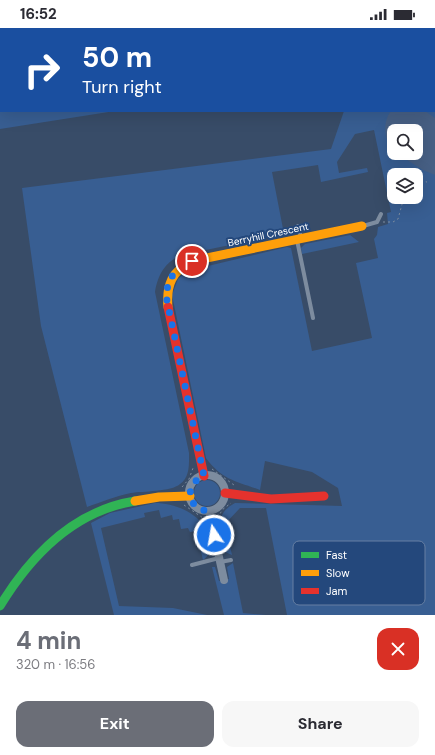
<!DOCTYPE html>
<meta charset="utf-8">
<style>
body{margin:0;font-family:"DM Sans",sans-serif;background:#f7f7f7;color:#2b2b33;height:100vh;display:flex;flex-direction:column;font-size:15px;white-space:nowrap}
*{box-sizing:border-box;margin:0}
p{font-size:13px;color:#7c7c81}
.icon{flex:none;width:22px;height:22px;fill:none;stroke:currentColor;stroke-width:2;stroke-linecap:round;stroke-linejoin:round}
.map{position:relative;height:587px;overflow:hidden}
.sheet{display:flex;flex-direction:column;background:#fff;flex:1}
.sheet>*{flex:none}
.hud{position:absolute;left:0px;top:0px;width:435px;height:84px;box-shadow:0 4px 16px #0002;background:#1a4fa0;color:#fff;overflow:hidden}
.tools{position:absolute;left:387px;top:96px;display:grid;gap:8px}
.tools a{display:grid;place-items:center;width:36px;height:36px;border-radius:8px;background:#fff;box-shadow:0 4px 16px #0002;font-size:20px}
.pin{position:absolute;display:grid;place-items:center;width:34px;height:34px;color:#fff;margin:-17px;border:2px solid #fff;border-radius:50%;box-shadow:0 1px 4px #0007}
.me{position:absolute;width:44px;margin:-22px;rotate:348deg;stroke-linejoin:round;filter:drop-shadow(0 0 3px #0008)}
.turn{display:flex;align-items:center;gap:14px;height:84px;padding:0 16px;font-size:18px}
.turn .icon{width:52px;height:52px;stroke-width:2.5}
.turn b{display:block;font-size:28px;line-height:34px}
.round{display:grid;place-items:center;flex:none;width:42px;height:42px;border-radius:12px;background:#f7f7f7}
.head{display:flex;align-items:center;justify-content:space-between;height:68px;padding:0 16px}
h1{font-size:24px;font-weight:700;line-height:30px;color:#6b6e77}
.button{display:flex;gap:8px;margin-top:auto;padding:8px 16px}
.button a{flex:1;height:46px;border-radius:12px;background:#6b6e77;color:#fff;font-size:16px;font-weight:700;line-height:46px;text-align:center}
.button a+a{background:#f7f7f7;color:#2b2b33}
.status{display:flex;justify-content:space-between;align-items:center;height:28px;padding:0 20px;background:#fff;direction:ltr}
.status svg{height:11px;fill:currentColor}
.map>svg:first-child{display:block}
.green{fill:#385e92;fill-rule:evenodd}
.water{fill:#476085}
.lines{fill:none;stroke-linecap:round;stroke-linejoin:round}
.path{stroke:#7d8c9f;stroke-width:1;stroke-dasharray:2 3;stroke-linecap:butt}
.lane{stroke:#7d8c9f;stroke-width:4}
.street{stroke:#7d8c9f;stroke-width:8}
.fast{stroke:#30b455;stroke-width:9}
.slow{stroke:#ff9f0a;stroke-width:9}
.jam{stroke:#e5322d;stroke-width:9}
.route{stroke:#1a73e8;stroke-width:7;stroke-dasharray:0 12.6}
.labels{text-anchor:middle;stroke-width:4;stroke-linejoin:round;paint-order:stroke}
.street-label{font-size:10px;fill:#fff;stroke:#24487c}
.key{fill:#24487c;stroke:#667fa3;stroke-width:1}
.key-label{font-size:11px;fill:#fff}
</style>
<div class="status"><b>16:52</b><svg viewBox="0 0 49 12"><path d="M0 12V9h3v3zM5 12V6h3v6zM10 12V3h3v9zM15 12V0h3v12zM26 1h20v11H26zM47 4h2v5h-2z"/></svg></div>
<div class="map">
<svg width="435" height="587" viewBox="0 0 435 587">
<rect width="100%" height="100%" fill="#384c68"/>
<!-- green -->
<path class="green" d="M 0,0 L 435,0 L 435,587 L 287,587 L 266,480 L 240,480 L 225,496 L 232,527 L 223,523 C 219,503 214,486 235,475 L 342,478 L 338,460 L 312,444 L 265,433 L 260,462 C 236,453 222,452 206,430 L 172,267 L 178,251 L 187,243 L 287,219 L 291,220 L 312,323 L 372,310 L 356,235 L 378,230 L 374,211 L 377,207 L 378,199 L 388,196 L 387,185 L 391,184 L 374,102 L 355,106 L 337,134 L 339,145 L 367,140 L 368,144 L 321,154 L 318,137 L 272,144 L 284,206 L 181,227 C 164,235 158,247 155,264 L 189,425 C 189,436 190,449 180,456 C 171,464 143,463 131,465 C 116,468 101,474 87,479 L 41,298 L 22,160 L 331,121 L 344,83 L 434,83 L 434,1 L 1,1 L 1,83 L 115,83 L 0,101 ZM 394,103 L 416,103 L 416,125 L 394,125 ZM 394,147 L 416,147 L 416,169 L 394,169 Z
M 350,207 L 359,214 L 302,226 L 301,220 L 305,216 Z
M194 465a13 13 0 1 1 26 0a13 13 0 1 1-26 0Z
M 155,475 C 172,475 194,483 204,498 C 207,503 207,510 209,516 C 211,522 209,528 203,532 L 196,503 L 190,504 L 188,500 L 181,501 L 179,491 L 173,492 L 172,487 L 161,490 L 159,482 L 144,485 L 145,489 L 101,500 L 119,578 L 173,580 L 207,587 L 114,587 L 91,495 L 110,485 Z
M 233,535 L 243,585 L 266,587 L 224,587 L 212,539 L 215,539 L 219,553 L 229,551 L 227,539 Z"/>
<!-- water -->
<path class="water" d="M 391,83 L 425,83 L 435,90 L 435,147 L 423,142 L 396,125 L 416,125 L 416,103 L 394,103 L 394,123 C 384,114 382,94 391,83 Z"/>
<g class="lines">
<!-- path -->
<path class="path" d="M 408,147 L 409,140
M 416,152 L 427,154
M 383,194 L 393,194 L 398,191 L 404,169
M 212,441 L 234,457
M 182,459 L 189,451 L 193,440
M 184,477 L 203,490
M 218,490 L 222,482 L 231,475"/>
<!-- lane -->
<path class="lane" d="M 298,198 L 301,210
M 363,198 L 377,194 L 381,186
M 297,212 L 313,290
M 220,534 L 231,532
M 192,537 L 219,530"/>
<!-- street -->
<path class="street" d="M189 465a18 18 0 1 1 36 0a18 18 0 1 1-36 0Z
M 209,483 L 224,552"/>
<!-- fast -->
<path class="fast" d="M 0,578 C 31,527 73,483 135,473"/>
<!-- slow -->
<path class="slow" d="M 168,279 C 166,257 172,243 192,233 L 362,198
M 135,473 L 159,469 L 190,468"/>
<!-- jam -->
<path class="jam" d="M 168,279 L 204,448
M 225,465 L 271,471 L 324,468"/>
</g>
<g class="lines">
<!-- route -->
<path class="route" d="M 192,233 C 175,240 168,250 166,268 L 204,448 C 183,456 187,482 209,483 L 214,507"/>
</g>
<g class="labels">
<!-- street labels -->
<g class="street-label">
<text transform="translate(268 206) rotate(-12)" y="4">Berryhill Crescent</text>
</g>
</g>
<!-- legend -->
<rect x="293" y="513" width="132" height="64" rx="6" class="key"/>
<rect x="301" y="524" width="18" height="6" fill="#30b455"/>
<rect x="301" y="542" width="18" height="6" fill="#ff9f0a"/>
<rect x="301" y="560" width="18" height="6" fill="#e5322d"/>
<g class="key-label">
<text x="326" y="531">Fast</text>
<text x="326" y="549">Slow</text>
<text x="326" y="567">Jam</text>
</g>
</svg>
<div class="tools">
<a><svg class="icon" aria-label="search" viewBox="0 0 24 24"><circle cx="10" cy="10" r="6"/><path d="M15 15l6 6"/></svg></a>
<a><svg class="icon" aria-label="layers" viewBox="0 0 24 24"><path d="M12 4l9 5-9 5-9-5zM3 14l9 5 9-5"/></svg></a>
</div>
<div class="pin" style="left:192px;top:233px;background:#d93025"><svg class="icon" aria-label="arrive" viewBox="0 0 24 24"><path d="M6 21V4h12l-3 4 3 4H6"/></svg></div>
<svg class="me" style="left:214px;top:507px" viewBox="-20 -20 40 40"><circle r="17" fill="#1a73e8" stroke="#fff" stroke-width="3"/><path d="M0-11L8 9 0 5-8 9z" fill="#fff"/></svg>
<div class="hud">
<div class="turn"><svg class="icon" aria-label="right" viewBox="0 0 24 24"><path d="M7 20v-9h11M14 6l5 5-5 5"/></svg><div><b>50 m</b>Turn right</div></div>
</div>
</div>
<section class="sheet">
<div class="head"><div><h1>4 min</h1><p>320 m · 16:56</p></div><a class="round" style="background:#d93025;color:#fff"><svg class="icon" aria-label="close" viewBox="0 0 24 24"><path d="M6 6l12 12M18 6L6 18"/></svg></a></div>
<div class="button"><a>Exit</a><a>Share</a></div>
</section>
